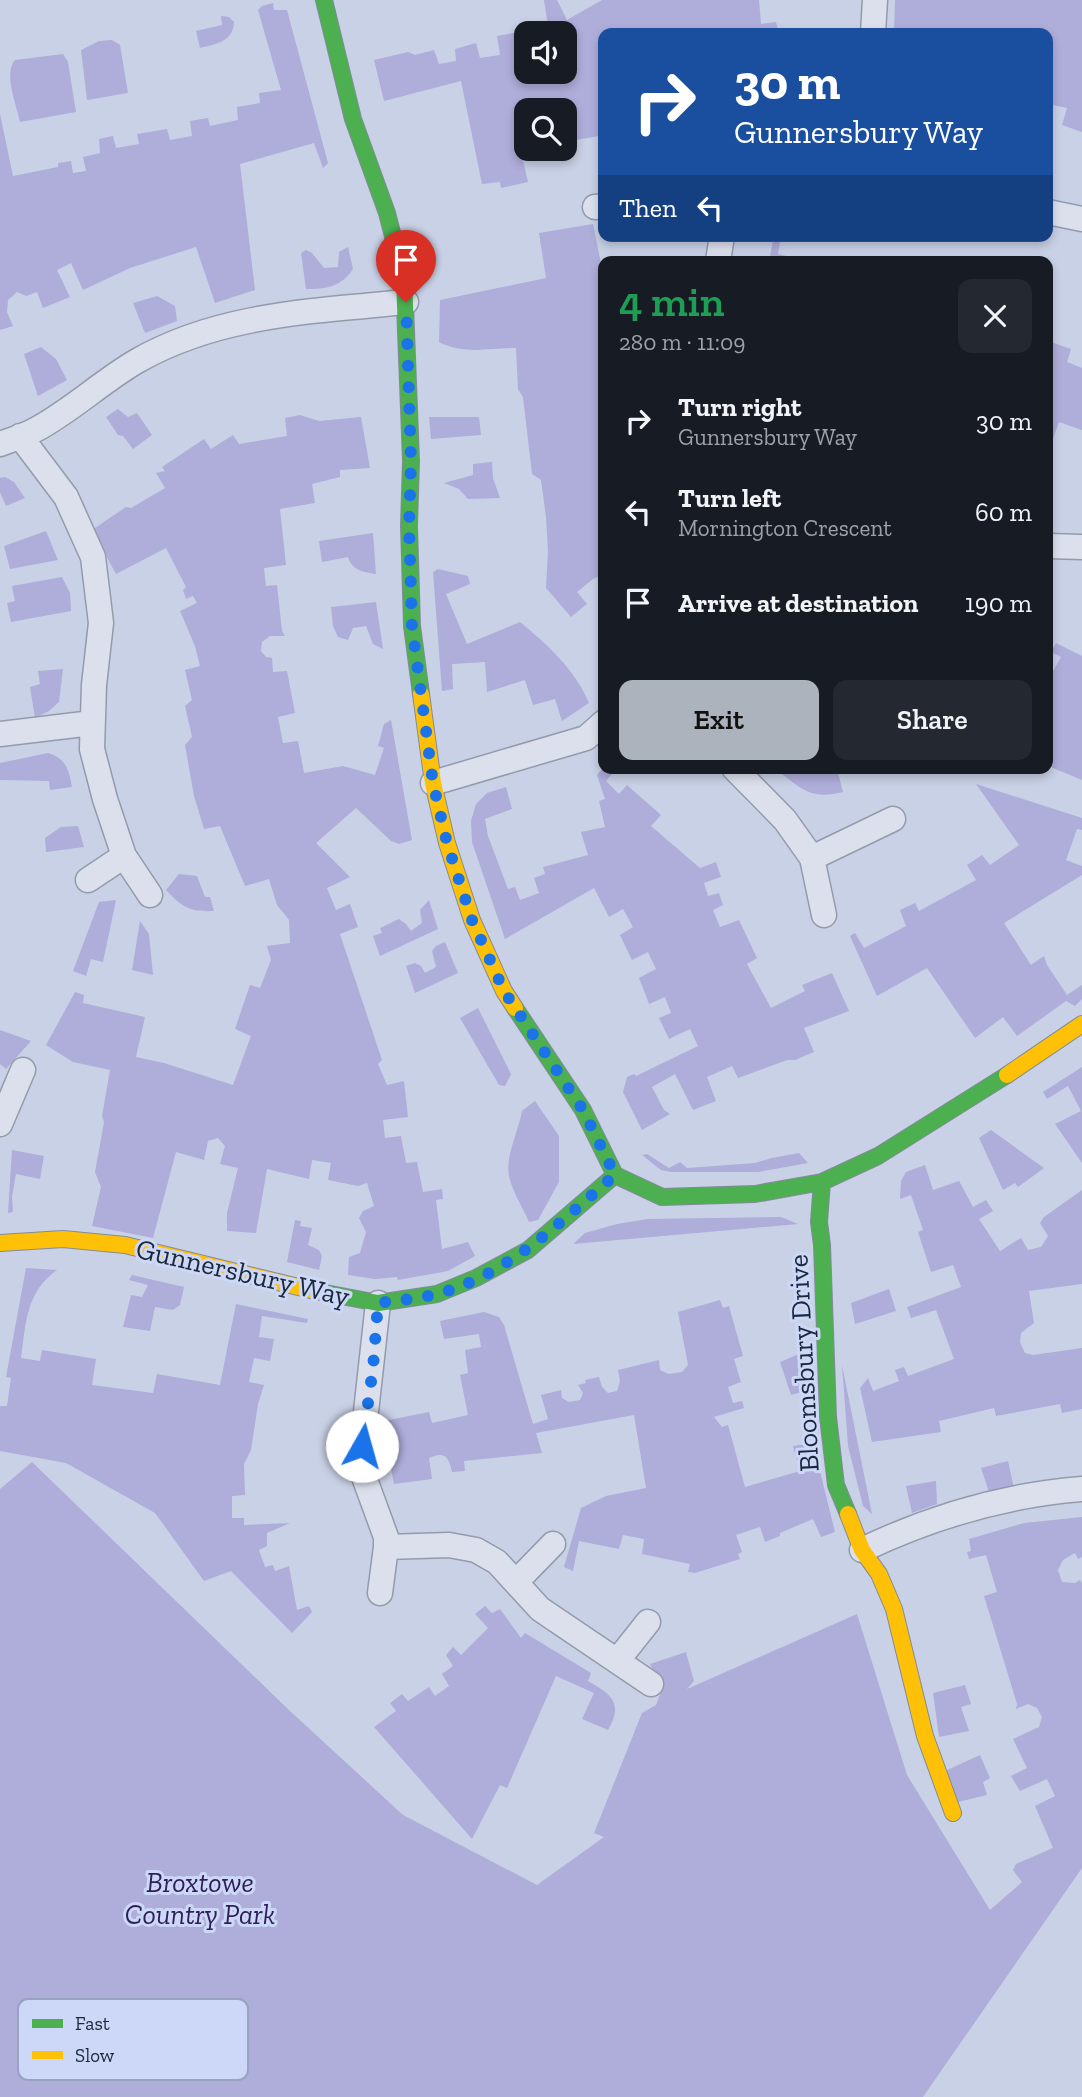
<!DOCTYPE html>
<meta charset="utf-8">
<style>
body{margin:0;font-family:"Zilla Slab",serif;background:#242831;color:#f1f3f6;height:100vh;display:flex;flex-direction:column;font-size:26px;white-space:nowrap}
*{box-sizing:border-box;margin:0}
p{font-size:23px;color:#9ea1a6}
.icon{flex:none;width:38px;height:38px;fill:none;stroke:currentColor;stroke-width:2;stroke-linecap:round;stroke-linejoin:round}
.map{position:relative;flex:1;overflow:hidden}
.side{position:absolute;left:598px;top:256px;width:455px;height:518px;display:flex;flex-direction:column;background:#171b24;border-radius:14px;box-shadow:0 4px 10px #0003}
.side>*{flex:none}
.banner{position:absolute;left:598px;top:28px;width:455px;height:214px;border-radius:14px;box-shadow:0 4px 10px #0003;background:#1a4fa0;color:#fff;overflow:hidden}
.fabs{position:absolute;left:514px;top:21px;display:grid;gap:14px}
.fabs a{display:grid;place-items:center;width:63px;height:63px;border-radius:14px;background:#171b24;box-shadow:0 4px 10px #0003;font-size:35px}
.pin{position:absolute;display:grid;place-items:center;width:60px;height:60px;color:#fff;margin:-72px -30px;border-radius:50% 50% 50% 0;rotate:-45deg;box-shadow:0 0 7px #0007}
.pin .icon{rotate:45deg}
.me{position:absolute;width:77px;margin:-38px;rotate:7deg;stroke-linejoin:round;filter:drop-shadow(0 0 5px #0008)}
.turn{display:flex;align-items:center;gap:24px;height:147px;padding:0 21px;font-size:32px}
.turn .icon{width:91px;height:91px;stroke-width:2.5}
.turn b{display:block;font-size:49px;line-height:60px}
.then{display:flex;align-items:center;height:66px;padding:0 21px;background:#0003;gap:14px;font-size:26px}
.round{display:grid;place-items:center;flex:none;width:74px;height:74px;border-radius:14px;background:#242831}
.headline{display:flex;align-items:center;justify-content:space-between;height:119px;padding:0 21px}
h1{font-size:42px;font-weight:600;line-height:52px;color:#1e9e55}
.primary-button{display:flex;gap:14px;margin-top:auto;padding:14px 21px}
.primary-button a{flex:1;height:80px;border-radius:14px;background:#acb3bc;color:#111;font-size:28px;font-weight:600;line-height:80px;text-align:center}
.primary-button a+a{background:#242831;color:#f1f3f6}
ul{padding:0;list-style:none}
li{display:flex;align-items:center;gap:21px;height:91px;padding:0 21px}
li div{flex:1}
li b{display:block;font-size:26px}
li em{font-style:normal}
.map>svg:first-child{display:block}
.green{fill:#afadda}
.lines{fill:none;stroke-linecap:round;stroke-linejoin:round}
.street-casing{stroke:#939bab;stroke-width:27}
.fast-casing{stroke:#838b9a;stroke-width:18}
.slow-casing{stroke:#838b9a;stroke-width:18}
.street{stroke:#dce0ed;stroke-width:24}
.fast{stroke:#4caf50;stroke-width:16}
.slow{stroke:#ffc107;stroke-width:16}
.route{stroke:#1a73e8;stroke-width:12;stroke-dasharray:0 21.6}
.labels{text-anchor:middle;stroke-width:6;stroke-linejoin:round;paint-order:stroke}
.street-label{font-size:28px;fill:#1a2939;stroke:#cdd8f9}
.park-label{font-size:28px;font-style:italic;fill:#2f1f58;stroke:#cdd8f9}
.key{fill:#cdd8f9;stroke:#97a4bf;stroke-width:2}
.key-label{font-size:19px;fill:#1a2939}
</style>
<div class="map">
<svg width="1082" height="2097" viewBox="0 0 1082 2097">
<rect width="100%" height="100%" fill="#c9d1e6"/>
<!-- green -->
<path class="green" d="M 544,0 L 557,0 L 567,20 L 602,0 L 759,0 L 761,24 L 776,22 L 779,33 L 604,33 L 604,125 L 598,126 L 599,136 L 565,142 L 565,110 L 527,110 L 527,149 L 533,149 L 521,152 L 528,182 L 501,188 L 500,182 L 482,184 L 461,81 L 384,101 L 374,60 L 408,52 L 415,55 L 434,50 L 439,64 L 456,61 L 455,49 L 476,43 L 480,58 L 500,55 L 497,36 L 531,30 L 531,33 L 527,33 L 527,72 L 565,72 L 565,33 L 549,33 Z
M 895,0 L 1082,0 L 1082,132 L 1062,125 L 1067,108 L 1048,104 L 1048,33 L 894,33 Z
M 273,3 L 274,10 L 287,10 L 328,163 L 323,168 L 314,143 L 240,164 L 255,290 L 215,303 L 196,247 L 130,268 L 83,290 L 71,263 L 57,270 L 70,297 L 43,308 L 37,292 L 26,296 L 17,292 L 8,300 L 7,312 L 13,326 L 0,330 L 0,114 L 13,176 L 58,167 L 58,163 L 71,161 L 73,173 L 86,171 L 83,157 L 100,153 L 99,139 L 113,136 L 116,148 L 139,144 L 137,134 L 167,129 L 170,140 L 192,136 L 190,121 L 208,118 L 210,126 L 238,120 L 237,107 L 260,103 L 259,93 L 281,90 L 258,10 L 262,6 Z
M 221,16 L 229,17 L 234,22 C 233,42 216,44 200,48 L 196,31 L 222,25 Z
M 112,40 L 120,45 L 128,93 L 87,100 L 81,50 L 99,41 Z
M 63,54 L 68,62 L 76,112 L 20,122 C 17,106 3,74 15,60 Z
M 593,224 L 604,278 L 604,574 L 593,579 L 577,592 L 587,604 L 571,617 L 546,588 L 548,551 L 546,517 L 541,480 L 532,474 L 523,397 L 518,389 L 516,348 C 490,348 463,355 439,342 L 440,300 L 546,278 L 539,233 Z
M 774,236 L 781,236 L 778,254 L 808,261 L 769,261 Z
M 348,247 L 353,269 C 341,287 327,289 306,289 L 301,253 L 306,250 L 312,253 L 324,268 L 338,267 L 339,252 Z
M 157,296 L 175,306 L 177,321 L 145,333 L 133,303 Z
M 1048,341 L 1071,349 L 1067,362 L 1082,368 L 1082,430 L 1059,422 L 1049,450 Z
M 41,347 L 56,359 L 67,380 L 38,396 L 24,354 Z
M 118,409 L 128,417 L 137,413 L 152,435 L 133,449 L 123,436 L 118,435 L 106,417 Z
M 300,415 L 319,421 L 361,417 L 370,468 L 340,470 L 340,477 L 312,484 L 315,503 L 280,509 L 286,565 L 264,568 L 266,586 L 277,585 L 282,631 L 285,636 L 270,636 L 262,642 L 261,651 L 266,657 L 272,658 L 273,672 L 287,671 L 295,713 L 278,717 L 283,743 L 298,741 L 304,773 L 343,766 L 375,775 L 384,748 L 378,746 L 384,724 L 391,720 L 412,840 L 399,844 L 391,841 L 356,808 L 316,843 L 350,877 L 327,888 L 336,910 L 350,904 L 358,927 L 340,934 L 382,1060 L 378,1064 L 387,1085 L 404,1081 L 408,1117 L 383,1120 L 385,1138 L 401,1136 L 406,1163 L 417,1162 L 423,1192 L 442,1189 L 443,1199 L 436,1200 L 442,1249 L 468,1242 L 475,1256 L 448,1271 L 398,1280 L 397,1277 L 375,1279 L 348,1275 L 349,1257 L 360,1253 L 366,1232 L 359,1218 L 363,1211 L 374,1206 L 367,1183 L 358,1186 L 328,1180 L 331,1163 L 312,1160 L 309,1179 L 267,1169 L 256,1233 L 227,1231 L 227,1213 L 238,1168 L 220,1164 L 225,1146 L 218,1138 L 208,1141 L 204,1160 L 176,1152 L 153,1238 L 92,1226 L 101,1187 L 95,1172 L 104,1122 L 102,1116 L 110,1070 L 73,1062 L 46,1045 L 75,992 L 84,995 L 83,1003 L 145,1017 L 136,1057 L 164,1063 L 233,1085 L 251,1036 L 235,1029 L 250,985 L 260,988 L 271,960 L 267,946 L 290,943 L 289,920 L 277,905 L 269,879 L 245,886 L 220,826 L 204,829 L 194,796 L 185,745 L 192,737 L 185,706 L 192,700 L 185,670 L 200,666 L 195,646 L 180,611 L 197,603 L 193,596 L 186,599 L 183,590 L 186,587 L 166,548 L 116,574 L 92,530 L 126,507 L 131,508 L 165,488 L 156,473 L 165,471 L 162,467 L 204,439 L 211,449 L 233,435 L 239,444 L 287,436 L 285,418 Z
M 429,417 L 479,417 L 481,435 L 431,439 Z
M 492,462 L 493,478 L 500,498 L 468,499 L 459,489 L 444,483 L 473,475 L 473,464 Z
M 5,477 L 14,482 L 25,498 L 6,506 L 0,492 L 0,478 Z
M 46,531 L 58,560 L 10,569 L 4,546 Z
M 373,533 L 376,574 C 364,572 352,571 348,557 L 322,562 L 319,541 Z
M 438,569 L 468,576 L 470,584 L 446,594 L 467,644 L 520,622 C 547,644 576,671 589,703 L 562,721 L 555,699 L 533,705 L 525,680 L 487,692 L 485,662 L 452,664 L 453,689 L 442,691 L 433,572 Z
M 62,577 L 70,593 L 71,611 L 11,622 L 7,603 L 15,601 L 12,586 Z
M 376,602 L 383,649 L 373,644 L 366,626 L 353,628 L 348,640 L 338,637 L 333,626 L 331,607 Z
M 1056,643 L 1082,656 L 1082,780 L 1048,766 L 1048,680 L 1061,657 L 1051,652 Z
M 63,669 L 59,702 L 49,711 L 35,718 L 30,687 L 40,684 L 38,671 Z
M 48,753 C 66,758 69,770 72,787 L 50,790 L 49,781 L 0,780 L 0,763 Z
M 604,767 L 617,768 L 606,781 L 619,794 L 627,785 L 661,815 L 651,826 L 700,868 L 716,862 L 721,877 L 704,883 L 708,896 L 719,893 L 723,905 L 713,910 L 720,927 L 739,920 L 757,958 L 747,964 L 771,1008 L 805,991 L 802,985 L 832,973 L 849,1011 L 804,1028 L 814,1052 L 795,1060 L 787,1060 L 738,1078 L 732,1066 L 707,1077 L 716,1101 L 693,1110 L 675,1074 L 652,1087 L 664,1110 L 670,1114 L 642,1130 L 623,1092 L 627,1077 L 634,1074 L 636,1076 L 698,1046 L 690,1029 L 669,1039 L 659,1018 L 671,1013 L 665,997 L 649,1004 L 639,978 L 656,969 L 648,952 L 632,960 L 620,935 L 633,927 L 623,909 L 609,917 L 594,888 L 505,939 L 472,842 L 471,821 L 476,804 L 487,793 L 506,787 L 512,809 L 485,819 L 488,836 L 508,889 L 515,887 L 520,900 L 539,893 L 534,878 L 545,874 L 543,867 L 588,855 L 581,832 L 605,827 L 599,801 L 605,799 L 597,775 Z
M 785,768 L 845,768 L 838,773 L 843,792 C 813,799 805,792 782,774 Z
M 976,784 L 1082,818 L 1082,830 L 1077,829 L 1066,860 L 1082,866 L 1082,875 L 1004,923 L 1031,965 L 1044,956 L 1047,965 L 1067,995 L 1082,985 L 1082,999 L 1075,1006 L 1066,1001 L 1017,1036 L 1003,1017 L 975,1038 L 927,968 L 877,996 L 850,936 L 855,933 L 864,948 L 906,926 L 900,910 L 915,903 L 919,911 L 976,880 L 967,865 L 982,855 L 990,865 L 1019,845 Z
M 78,826 L 84,847 L 46,852 L 45,838 L 61,827 Z
M 179,874 L 197,876 L 205,897 L 210,897 L 214,911 C 190,912 183,908 166,890 Z
M 116,900 L 103,962 L 91,959 L 86,976 L 73,971 L 99,902 Z
M 429,900 L 438,929 L 380,956 L 373,936 L 382,933 L 380,928 L 399,919 L 406,924 L 411,931 L 422,923 L 420,910 Z
M 140,921 L 149,934 L 153,975 L 132,970 Z
M 445,942 L 458,973 L 415,993 L 406,966 L 415,963 L 421,966 L 425,973 L 436,967 L 432,951 L 436,946 Z
M 478,1008 L 511,1074 L 505,1086 L 499,1085 L 460,1018 Z
M 0,1030 L 31,1041 L 6,1069 L 0,1064 Z
M 1082,1067 L 1082,1163 L 1055,1124 L 1081,1111 L 1068,1086 L 1047,1099 L 1043,1092 Z
M 535,1101 L 559,1136 L 559,1182 L 538,1220 L 529,1222 C 523,1208 512,1191 509,1176 C 505,1156 519,1130 522,1111 Z
M 991,1130 L 1044,1168 L 1018,1187 L 1015,1183 L 1003,1190 L 979,1138 Z
M 12,1150 L 44,1156 L 40,1179 L 16,1174 L 12,1197 L 13,1212 L 8,1213 Z
M 799,1153 L 808,1163 L 758,1172 L 671,1172 L 661,1170 L 642,1155 L 647,1154 L 669,1168 L 680,1162 L 687,1168 L 755,1163 L 772,1158 Z
M 925,1165 L 933,1190 L 959,1181 L 973,1207 L 986,1200 L 993,1211 L 979,1219 L 1000,1251 L 1021,1238 L 1028,1250 L 1041,1247 L 1048,1236 L 1040,1223 L 1044,1217 L 1082,1190 L 1082,1284 L 1029,1291 L 1034,1323 L 1021,1333 L 1020,1342 L 1025,1353 L 1033,1355 L 1082,1348 L 1082,1409 L 1062,1413 L 1060,1404 L 996,1416 L 994,1408 L 939,1421 L 941,1432 L 872,1442 L 860,1388 L 868,1378 L 873,1391 L 899,1381 L 895,1370 L 904,1367 L 908,1376 L 954,1359 L 936,1310 L 911,1318 L 907,1307 L 961,1287 L 953,1265 L 931,1272 L 918,1232 L 923,1230 L 911,1195 L 900,1199 L 901,1181 L 906,1172 Z
M 781,1217 L 798,1224 L 573,1244 L 585,1233 L 617,1224 L 648,1219 Z
M 295,1220 L 301,1221 L 300,1226 L 312,1228 L 308,1245 L 319,1250 L 322,1256 L 319,1270 L 287,1262 Z
M 26,1268 L 57,1270 C 26,1292 26,1323 21,1358 L 40,1361 L 42,1350 L 96,1359 L 92,1385 L 153,1393 L 157,1374 L 220,1385 L 236,1304 L 308,1319 L 307,1323 L 262,1316 L 259,1337 L 274,1339 L 270,1361 L 254,1358 L 249,1382 L 264,1385 L 258,1404 L 251,1450 L 244,1464 L 245,1495 L 232,1496 L 232,1518 L 244,1518 L 244,1525 L 290,1523 L 267,1533 L 267,1546 L 259,1550 L 265,1567 L 273,1565 L 275,1571 L 289,1566 L 297,1610 L 309,1606 L 312,1612 L 292,1633 L 231,1571 L 204,1581 L 155,1513 L 66,1463 L 0,1451 L 0,1406 L 7,1406 L 11,1378 L 6,1377 Z
M 132,1275 L 184,1287 L 180,1305 L 173,1310 L 155,1307 L 150,1331 L 123,1327 L 131,1295 L 142,1297 L 148,1285 L 129,1280 Z
M 889,1289 L 896,1311 L 855,1324 L 851,1303 Z
M 720,1300 L 723,1308 L 729,1306 L 743,1356 L 734,1359 L 741,1382 L 728,1387 L 733,1403 L 742,1401 L 744,1408 L 714,1417 L 722,1427 L 728,1425 L 745,1487 L 800,1471 L 793,1446 L 813,1443 L 835,1532 L 821,1537 L 813,1519 L 780,1533 L 780,1536 L 765,1542 L 760,1527 L 736,1535 L 742,1552 L 738,1554 L 740,1559 L 695,1573 L 688,1572 L 690,1564 L 642,1554 L 644,1539 L 623,1535 L 619,1549 L 579,1541 L 573,1571 L 564,1567 L 581,1508 L 606,1496 L 646,1488 L 634,1415 L 536,1433 L 542,1453 L 464,1461 L 465,1471 L 452,1472 C 449,1456 444,1451 429,1458 L 432,1479 L 394,1484 L 384,1432 L 389,1420 L 429,1412 L 432,1423 L 468,1415 L 460,1375 L 468,1373 L 465,1350 L 481,1347 L 479,1334 L 444,1339 L 440,1321 L 484,1312 L 499,1317 L 504,1325 L 533,1424 L 548,1419 L 541,1395 L 561,1390 L 562,1398 L 569,1402 L 580,1400 L 583,1393 L 578,1385 L 586,1383 L 585,1380 L 599,1377 L 602,1387 L 608,1393 L 617,1391 L 620,1381 L 618,1370 L 659,1360 L 660,1370 L 669,1374 L 682,1372 L 688,1365 L 678,1312 Z
M 806,1351 L 805,1391 L 791,1395 L 780,1362 Z
M 842,1365 L 872,1514 L 863,1506 L 848,1446 Z
M 1008,1461 L 1014,1488 L 990,1495 L 981,1468 Z
M 32,1462 L 290,1711 L 403,1815 L 537,1885 L 604,1837 L 594,1833 L 642,1713 L 656,1705 L 662,1689 L 650,1664 L 686,1652 L 694,1681 L 687,1689 L 857,1614 L 907,1775 L 990,1910 L 1022,1882 L 1013,1870 L 1016,1864 L 1053,1848 L 1035,1806 L 1055,1796 L 1047,1779 L 1020,1791 L 1011,1776 L 1027,1768 L 1013,1739 L 1039,1727 L 1042,1717 L 1037,1708 L 1028,1704 L 1016,1709 L 1017,1704 L 984,1596 L 997,1592 L 986,1555 L 969,1559 L 967,1552 L 971,1551 L 969,1539 L 1024,1523 L 1082,1517 L 1082,1557 L 1078,1559 L 1075,1553 L 1063,1560 L 1058,1570 L 1062,1582 L 1075,1583 L 1080,1580 L 1082,1583 L 1082,1868 L 923,2097 L 0,2097 L 0,1489 Z
M 936,1481 L 937,1504 L 912,1513 L 906,1486 Z
M 485,1606 L 492,1613 L 500,1609 L 521,1638 L 525,1633 L 591,1673 L 588,1681 C 611,1694 624,1703 608,1730 L 582,1719 L 594,1693 L 556,1676 L 507,1788 L 500,1785 L 472,1839 L 374,1727 L 396,1711 L 390,1703 L 402,1694 L 408,1701 L 429,1687 L 435,1696 L 449,1686 L 442,1674 L 453,1666 L 446,1655 L 453,1647 L 461,1655 L 488,1628 L 475,1614 Z
M 965,1685 L 971,1704 L 961,1707 L 969,1731 L 939,1737 L 933,1693 Z
M 980,1755 L 990,1778 L 983,1782 L 987,1795 L 958,1802 L 945,1771 Z"/>
<g class="lines">
<defs>
<path id="street" d="M 873,33 L 875,0
M 595,207 L 604,206
M 1048,212 L 1082,219
M 718,261 L 722,236
M 20,436 L 66,497 L 93,557 L 101,623 L 94,685 L 92,749 L 105,799 L 124,856 L 150,895
M 0,444 C 11,440 24,436 35,430 C 71,411 101,382 137,361 C 219,314 315,311 406,302
M 1048,546 L 1082,547
M 0,734 L 92,723
M 734,768 L 785,820 L 812,858 L 824,915
M 433,783 L 586,738 L 604,722
M 812,858 L 893,819
M 88,880 L 124,856
M 0,1124 L 23,1070
M 378,1303 L 360,1466 L 386,1537 L 386,1547 L 380,1593
M 386,1547 L 449,1545 L 476,1550 L 497,1562 L 540,1609 L 651,1684
M 862,1550 C 931,1517 1006,1495 1082,1489
M 516,1582 L 553,1544
M 617,1661 L 648,1622"/>
<path id="fast" d="M 324,0 L 353,119 L 387,213 L 404,279 L 411,461 L 409,526 L 412,626 L 421,694
M 515,1008 L 583,1110 L 615,1175 L 662,1197 L 755,1194 L 822,1182 L 878,1156 L 1007,1075
M 822,1182 L 819,1222 L 822,1245 L 828,1417 L 836,1485 L 848,1514
M 315,1291 L 378,1303 L 437,1294 L 476,1278 L 528,1250 L 615,1175"/>
<path id="slow" d="M 421,694 L 433,783 L 447,843 L 472,920 L 504,991 L 515,1008
M 1007,1075 L 1082,1024
M 0,1243 L 63,1239 L 125,1245 L 315,1291
M 848,1514 L 862,1550 L 879,1574 L 894,1609 L 925,1736 L 953,1813"/>
</defs>
<!-- street casing -->
<use href="#street" class="street-casing"/>
<!-- fast casing -->
<use href="#fast" class="fast-casing"/>
<!-- slow casing -->
<use href="#slow" class="slow-casing"/>
<!-- street -->
<use href="#street" class="street"/>
<!-- fast -->
<use href="#fast" class="fast"/>
<!-- slow -->
<use href="#slow" class="slow"/>
</g>
<g class="lines">
<!-- route -->
<path class="route" d="M 362,1446 L 373,1368 L 378,1303 C 398,1300 418,1299 437,1294 C 508,1275 561,1221 615,1175 L 583,1110 L 504,991 L 472,920 L 447,843 L 433,783 L 412,626 L 409,526 L 411,461 L 406,302"/>
</g>
<g class="labels">
<!-- street labels -->
<g class="street-label">
<text transform="translate(243 1272) rotate(13)" y="10">Gunnersbury Way</text>
<text transform="translate(803 1363) rotate(-93)" y="10">Bloomsbury Drive</text>
</g>
<!-- park labels -->
<g class="park-label">
<text x="200" y="1892">Broxtowe<tspan x="200" dy="32">Country Park</tspan></text>
</g>
</g>
<!-- legend -->
<rect x="18" y="1999" width="230" height="81" rx="10" class="key"/>
<rect x="32" y="2019" width="31" height="9" fill="#4caf50"/>
<rect x="32" y="2051" width="31" height="8" fill="#ffc107"/>
<g class="key-label">
<text x="75" y="2030">Fast</text>
<text x="75" y="2062">Slow</text>
</g>
</svg>
<div class="fabs">
<a><svg class="icon" aria-label="sound" viewBox="0 0 24 24"><path d="M4 9h4l5-4v14l-5-4H4zM17 9q2 3 0 6"/></svg></a>
<a><svg class="icon" aria-label="search" viewBox="0 0 24 24"><circle cx="10" cy="10" r="6"/><path d="M15 15l6 6"/></svg></a>
</div>
<div class="pin" style="left:406px;top:302px;background:#d93025"><svg class="icon" aria-label="arrive" viewBox="0 0 24 24"><path d="M6 21V4h12l-3 4 3 4H6"/></svg></div>
<svg class="me" style="left:362px;top:1446px" viewBox="-20 -20 40 40"><circle r="19" fill="#fff"/><path d="M0-13L10 11 0 6-10 11z" fill="#1a73e8"/></svg>
<div class="banner">
<div class="turn"><svg class="icon" aria-label="right" viewBox="0 0 24 24"><path d="M7 20v-9h11M14 6l5 5-5 5"/></svg><div><b>30 m</b>Gunnersbury Way</div></div>
<div class="then">Then<svg class="icon" aria-label="left" viewBox="0 0 24 24"><path d="M17 20v-9H6M10 6l-5 5 5 5"/></svg></div>
</div>
<section class="side">
<div class="headline"><div><h1>4 min</h1><p>280 m · 11:09</p></div><a class="round"><svg class="icon" aria-label="close" viewBox="0 0 24 24"><path d="M6 6l12 12M18 6L6 18"/></svg></a></div>
<ul>
<li><svg class="icon" aria-label="right" viewBox="0 0 24 24"><path d="M7 20v-9h11M14 6l5 5-5 5"/></svg><div><b>Turn right</b><p>Gunnersbury Way</p></div><em>30 m</em></li>
<li><svg class="icon" aria-label="left" viewBox="0 0 24 24"><path d="M17 20v-9H6M10 6l-5 5 5 5"/></svg><div><b>Turn left</b><p>Mornington Crescent</p></div><em>60 m</em></li>
<li><svg class="icon" aria-label="arrive" viewBox="0 0 24 24"><path d="M6 21V4h12l-3 4 3 4H6"/></svg><div><b>Arrive at destination</b></div><em>190 m</em></li>
</ul>
<div class="primary-button"><a>Exit</a><a>Share</a></div>
</section>
</div>
